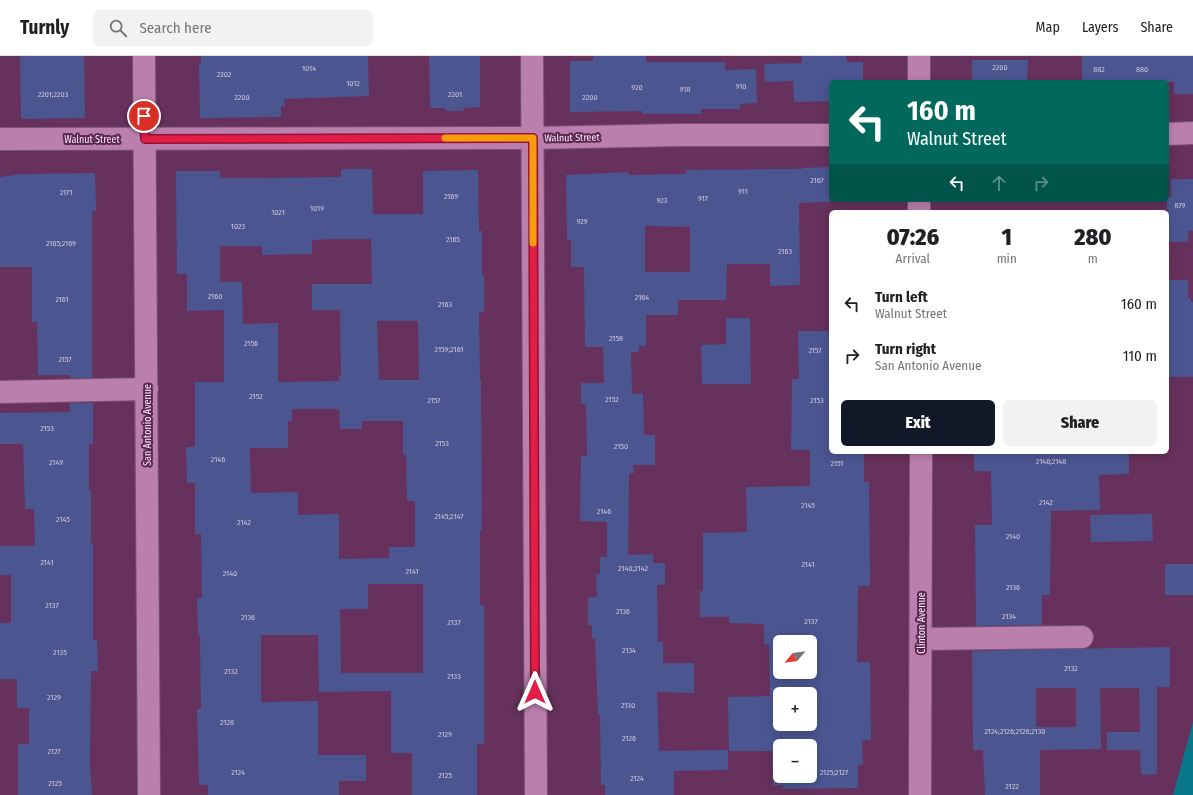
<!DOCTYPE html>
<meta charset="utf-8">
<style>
body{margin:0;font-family:"Fira Sans Condensed",sans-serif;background:#f2f2f2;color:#202124;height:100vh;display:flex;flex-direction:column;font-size:15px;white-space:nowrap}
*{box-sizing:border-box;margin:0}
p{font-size:13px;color:#757577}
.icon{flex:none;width:22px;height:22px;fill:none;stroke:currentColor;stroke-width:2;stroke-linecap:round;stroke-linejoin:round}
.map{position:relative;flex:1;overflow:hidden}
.side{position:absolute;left:829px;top:154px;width:340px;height:244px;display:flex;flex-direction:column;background:#fff;border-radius:6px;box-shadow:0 2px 10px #0003}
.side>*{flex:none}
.guide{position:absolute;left:829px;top:24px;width:340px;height:122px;border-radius:6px;box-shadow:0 2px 10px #0003;background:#00695c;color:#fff;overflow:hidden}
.needle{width:26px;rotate:241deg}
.controls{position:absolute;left:773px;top:579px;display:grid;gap:8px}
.controls a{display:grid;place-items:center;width:44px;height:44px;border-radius:6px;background:#fff;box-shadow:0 2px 10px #0003;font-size:20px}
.pin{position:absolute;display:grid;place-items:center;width:34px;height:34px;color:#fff;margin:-17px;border:2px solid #fff;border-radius:50%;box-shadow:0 1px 4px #0007}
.me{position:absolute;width:44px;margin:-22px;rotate:0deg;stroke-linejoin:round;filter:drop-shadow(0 0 3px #0008)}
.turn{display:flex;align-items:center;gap:14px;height:84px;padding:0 12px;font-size:18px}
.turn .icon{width:52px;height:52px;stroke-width:2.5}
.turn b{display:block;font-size:28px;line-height:34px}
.lanes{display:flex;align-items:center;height:38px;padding:0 12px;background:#0003;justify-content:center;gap:20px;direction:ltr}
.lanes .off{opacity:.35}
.eta{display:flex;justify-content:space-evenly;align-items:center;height:68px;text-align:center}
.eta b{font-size:24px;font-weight:800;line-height:28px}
.action{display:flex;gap:8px;margin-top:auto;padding:8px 12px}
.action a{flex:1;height:46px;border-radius:6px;background:#111827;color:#fff;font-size:16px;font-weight:800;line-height:46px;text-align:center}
.action a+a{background:#f2f2f2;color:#202124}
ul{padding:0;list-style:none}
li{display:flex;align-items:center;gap:12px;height:52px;padding:0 12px}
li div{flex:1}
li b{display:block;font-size:15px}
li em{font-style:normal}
header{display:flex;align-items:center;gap:24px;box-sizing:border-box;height:56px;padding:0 20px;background:#fff;border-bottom:1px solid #e0e0e0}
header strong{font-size:19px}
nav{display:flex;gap:22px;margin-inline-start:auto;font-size:14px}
.search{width:280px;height:36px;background:#f2f2f2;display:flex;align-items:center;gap:10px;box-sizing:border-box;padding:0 14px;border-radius:6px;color:#757577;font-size:15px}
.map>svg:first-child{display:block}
.water{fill:#08778a}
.building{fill:#4b5691;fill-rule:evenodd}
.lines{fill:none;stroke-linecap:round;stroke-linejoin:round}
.minor-casing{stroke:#7c5175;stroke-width:24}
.minor{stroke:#bb7fae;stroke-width:22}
.route-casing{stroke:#92132f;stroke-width:10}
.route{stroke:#e11d48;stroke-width:7}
.slow{stroke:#f59e0b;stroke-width:7}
.labels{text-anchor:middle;stroke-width:4;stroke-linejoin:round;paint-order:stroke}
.number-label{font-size:8px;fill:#d1c5df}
.street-label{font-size:10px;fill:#feeaf9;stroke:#5a2651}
</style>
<header>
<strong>Turnly</strong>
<div class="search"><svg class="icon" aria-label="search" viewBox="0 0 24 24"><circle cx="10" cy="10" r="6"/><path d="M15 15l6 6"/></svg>Search here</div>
<nav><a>Map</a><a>Layers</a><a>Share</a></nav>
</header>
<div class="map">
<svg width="1193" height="739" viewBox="0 0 1193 739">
<rect width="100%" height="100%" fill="#66315c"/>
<!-- water -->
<path class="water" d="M 1193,666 L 1193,739 L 1173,739 Z"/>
<!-- building -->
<path class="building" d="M 20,0 L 84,0 L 85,62 L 21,63 Z
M 201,0 L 368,0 L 369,40 L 284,43 L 285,50 L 281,50 L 281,61 L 200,62 L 199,7 L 201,7 Z
M 429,0 L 480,0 L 480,51 L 464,52 L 463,55 L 446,55 L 445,52 L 430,52 Z
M 593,0 L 646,0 L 646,6 L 725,6 L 725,14 L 756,13 L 757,47 L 740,48 L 740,53 L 701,53 L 701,58 L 643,58 L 642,55 L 570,56 L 570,5 L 593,5 Z
M 802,0 L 846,0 L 847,6 L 863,6 L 863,26 L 831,26 L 831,45 L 794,46 L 793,25 L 765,26 L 764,8 L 802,7 Z
M 1082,0 L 1193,0 L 1193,38 L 1174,38 L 1174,26 L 1082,26 Z
M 972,4 L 1028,4 L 1027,26 L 972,26 Z
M 831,111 L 831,146 L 799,147 L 800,229 L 770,230 L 770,208 L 727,208 L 726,244 L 678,244 L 678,259 L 646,259 L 646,290 L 639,290 L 639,296 L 631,296 L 632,338 L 643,337 L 644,379 L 655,379 L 655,409 L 633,409 L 634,417 L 629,417 L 628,499 L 653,498 L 653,507 L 665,507 L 665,529 L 657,529 L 658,586 L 663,586 L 663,607 L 694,607 L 694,637 L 657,636 L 659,695 L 728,694 L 728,714 L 674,715 L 674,739 L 605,739 L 605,729 L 601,729 L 600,659 L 598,659 L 595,582 L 592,582 L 592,569 L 588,569 L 588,541 L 597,541 L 596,518 L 600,518 L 600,501 L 607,501 L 607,466 L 580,465 L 581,400 L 587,400 L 586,348 L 581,348 L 581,327 L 604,327 L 603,291 L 585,291 L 584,211 L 571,211 L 571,184 L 567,184 L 566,119 L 629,116 L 629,119 L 686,118 L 686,114 L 802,113 L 802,112 ZM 645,170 L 690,171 L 690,216 L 645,216 Z
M 341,113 L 372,113 L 373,158 L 423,158 L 423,115 L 478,114 L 479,175 L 482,175 L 482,220 L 484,220 L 484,256 L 479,256 L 480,324 L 481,324 L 482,474 L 480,475 L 480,549 L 484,549 L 484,688 L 477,688 L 477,739 L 412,739 L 412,697 L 391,697 L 391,635 L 319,636 L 318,579 L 261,579 L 261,646 L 318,645 L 318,699 L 366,699 L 366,725 L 339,725 L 339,739 L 208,739 L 208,729 L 199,729 L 197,653 L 201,653 L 200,580 L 198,580 L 197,542 L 202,542 L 201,478 L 195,478 L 195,427 L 187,427 L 186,391 L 195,391 L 195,326 L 224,326 L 224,254 L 187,255 L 187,218 L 177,218 L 176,115 L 220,115 L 220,122 L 260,122 L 341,121 ZM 335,183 L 371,183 L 372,228 L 312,228 L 312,254 L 340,254 L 341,320 L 339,320 L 339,325 L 278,326 L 278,267 L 243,268 L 242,226 L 220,226 L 220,190 L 262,190 L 262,199 L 312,198 L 312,184 ZM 377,265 L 418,265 L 419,324 L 379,324 ZM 292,353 L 339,353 L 340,373 L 362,373 L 362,365 L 403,365 L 403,399 L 406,399 L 407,445 L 415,445 L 415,491 L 389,491 L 389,502 L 339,503 L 339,458 L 298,459 L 298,436 L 251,437 L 250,392 L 288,392 L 288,365 L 292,365 ZM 368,528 L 423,528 L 423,617 L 341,617 L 340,553 L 368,553 Z
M 95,117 L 96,155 L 92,155 L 92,322 L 70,322 L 70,319 L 38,319 L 37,266 L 32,266 L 32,211 L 0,211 L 0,121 L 21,118 Z
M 1171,123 L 1193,123 L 1193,175 L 1188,175 L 1188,186 L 1167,186 L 1167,144 L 1168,141 L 1171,141 Z
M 1167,224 L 1188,224 L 1188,242 L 1191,242 L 1191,246 L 1193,246 L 1193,321 L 1167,321 Z
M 726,262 L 750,262 L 751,328 L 702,328 L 701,289 L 726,288 Z
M 798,275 L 831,275 L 831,396 L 864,396 L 864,426 L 869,426 L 870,530 L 858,530 L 857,606 L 870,606 L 871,684 L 862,684 L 863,709 L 858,709 L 858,732 L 783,733 L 783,729 L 773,730 L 772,695 L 729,695 L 728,641 L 770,640 L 769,589 L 764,588 L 764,568 L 729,567 L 729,561 L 700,561 L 700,535 L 703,535 L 703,477 L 747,476 L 746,431 L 810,430 L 810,394 L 791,394 L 792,323 L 799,323 ZM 780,586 L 810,586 L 810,616 L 780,616 ZM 780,638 L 810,638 L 810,668 L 780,668 ZM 780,690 L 810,690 L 810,720 L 780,720 Z
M 70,347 L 93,347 L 93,388 L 89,388 L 89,434 L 91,434 L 91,487 L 93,487 L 93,584 L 97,584 L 98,615 L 91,615 L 90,709 L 92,739 L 18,739 L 18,688 L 29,688 L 29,652 L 17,652 L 17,623 L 0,623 L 0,567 L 11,567 L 11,519 L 0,519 L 0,490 L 35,490 L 34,453 L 25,453 L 23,388 L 0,388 L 0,357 L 70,356 Z
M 974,396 L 1129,396 L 1129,418 L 1099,419 L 1100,454 L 1051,455 L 1050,539 L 1042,539 L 1042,569 L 976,570 L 975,469 L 992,469 L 991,415 L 974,415 Z
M 1152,458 L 1153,485 L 1091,486 L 1090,459 Z
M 1165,508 L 1193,508 L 1193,539 L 1165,539 Z
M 1170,591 L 1170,631 L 1157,631 L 1157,718 L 1141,719 L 1140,694 L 1107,694 L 1107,676 L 1140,676 L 1139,632 L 1100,632 L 1101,693 L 1040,694 L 1040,739 L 985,739 L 983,694 L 973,694 L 972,595 ZM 1036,632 L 1076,632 L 1076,671 L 1036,671 Z"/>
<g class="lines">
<defs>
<path id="minor" d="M 144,0 L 149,739
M 532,0 L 536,739
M 919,26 L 919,0
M 1167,78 L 1193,77
M 0,83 L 533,82 L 680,79 L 831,79
M 919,144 L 919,156
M 0,336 L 147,333
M 921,583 L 1082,581
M 920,739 L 921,396"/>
</defs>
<!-- minor casing -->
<use href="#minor" class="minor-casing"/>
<!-- minor -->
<use href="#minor" class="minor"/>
</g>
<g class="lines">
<defs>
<path id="route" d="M 144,60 L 145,83 L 533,82 L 535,636"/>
</defs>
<!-- route casing -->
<use href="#route" class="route-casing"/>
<!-- route -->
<use href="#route" class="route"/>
<!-- slow -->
<path class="slow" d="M 445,82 L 533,82 L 533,187"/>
</g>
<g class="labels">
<!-- number labels -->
<g class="number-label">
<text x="1000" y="14">2200</text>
<text x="309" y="15">1014</text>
<text x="1099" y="16">882</text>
<text x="1142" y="16">880</text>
<text x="224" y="21">2202</text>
<text x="353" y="30">1012</text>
<text x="741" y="33">910</text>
<text x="637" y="34">920</text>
<text x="685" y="36">918</text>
<text x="53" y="41">2201;2203</text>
<text x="455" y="41">2201</text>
<text x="242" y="44">2200</text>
<text x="590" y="44">2200</text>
<text x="817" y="127">2167</text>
<text x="743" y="138">911</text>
<text x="66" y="139">2171</text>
<text x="451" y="143">2169</text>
<text x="703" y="145">917</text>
<text x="662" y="147">923</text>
<text x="1180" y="152">879</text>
<text x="317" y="155">1019</text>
<text x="278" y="159">1021</text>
<text x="582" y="168">929</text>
<text x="238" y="173">1023</text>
<text x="453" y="186">2165</text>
<text x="61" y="190">2165;2169</text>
<text x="785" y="198">2163</text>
<text x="215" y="243">2160</text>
<text x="642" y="244">2164</text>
<text x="62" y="246">2161</text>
<text x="445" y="251">2163</text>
<text x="616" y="285">2158</text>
<text x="251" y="290">2156</text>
<text x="449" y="296">2159;2161</text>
<text x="815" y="297">2157</text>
<text x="65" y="306">2157</text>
<text x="256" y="343">2152</text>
<text x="612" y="346">2152</text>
<text x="434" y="347">2157</text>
<text x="817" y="347">2153</text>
<text x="47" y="375">2153</text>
<text x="442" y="390">2153</text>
<text x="621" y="393">2150</text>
<text x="218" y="406">2146</text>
<text x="1051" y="408">2146;2148</text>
<text x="56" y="409">2149</text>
<text x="837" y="410">2151</text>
<text x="1046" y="449">2142</text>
<text x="808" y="452">2145</text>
<text x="604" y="458">2146</text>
<text x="449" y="463">2145;2147</text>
<text x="63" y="466">2145</text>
<text x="244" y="469">2142</text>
<text x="1013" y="483">2140</text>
<text x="47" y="509">2141</text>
<text x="808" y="511">2141</text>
<text x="633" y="515">2140;2142</text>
<text x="412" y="518">2141</text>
<text x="230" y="520">2140</text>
<text x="1013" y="534">2136</text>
<text x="52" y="552">2137</text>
<text x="623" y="558">2136</text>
<text x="1009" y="563">2134</text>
<text x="248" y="564">2136</text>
<text x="811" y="568">2137</text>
<text x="454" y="569">2137</text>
<text x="629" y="597">2134</text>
<text x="60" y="599">2135</text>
<text x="1071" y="615">2132</text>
<text x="231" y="618">2132</text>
<text x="454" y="623">2133</text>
<text x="54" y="644">2129</text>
<text x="628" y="652">2130</text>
<text x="227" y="669">2128</text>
<text x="1015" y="678">2124;2126;2128;2130</text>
<text x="445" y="681">2129</text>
<text x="629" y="685">2126</text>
<text x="54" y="698">2127</text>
<text x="238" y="719">2124</text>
<text x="834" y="719">2125;2127</text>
<text x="445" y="722">2125</text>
<text x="637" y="725">2124</text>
<text x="55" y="730">2125</text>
<text x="1012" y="733">2122</text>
</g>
<!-- street labels -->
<g class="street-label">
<text transform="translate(572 81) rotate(-1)" y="4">Walnut Street</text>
<text x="92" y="87">Walnut Street</text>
<text transform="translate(147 369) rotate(-90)" y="4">San Antonio Avenue</text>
<text transform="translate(921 567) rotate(-90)" y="4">Clinton Avenue</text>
</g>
</g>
</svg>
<div class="controls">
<a><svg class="needle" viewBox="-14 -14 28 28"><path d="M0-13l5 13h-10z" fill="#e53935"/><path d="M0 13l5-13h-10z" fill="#757577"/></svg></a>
<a>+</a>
<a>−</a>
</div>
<div class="pin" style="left:144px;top:60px;background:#d93025"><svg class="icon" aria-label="arrive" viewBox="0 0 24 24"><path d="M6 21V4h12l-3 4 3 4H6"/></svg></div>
<svg class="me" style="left:535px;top:636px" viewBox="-20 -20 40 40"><path d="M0-17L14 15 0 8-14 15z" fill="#e11d48" stroke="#fff" stroke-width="4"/></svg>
<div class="guide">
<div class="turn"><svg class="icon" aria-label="left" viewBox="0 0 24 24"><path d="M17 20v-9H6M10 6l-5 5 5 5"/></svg><div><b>160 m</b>Walnut Street</div></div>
<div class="lanes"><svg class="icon" aria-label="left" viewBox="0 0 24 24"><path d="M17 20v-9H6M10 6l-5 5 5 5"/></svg><svg class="icon off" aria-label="ahead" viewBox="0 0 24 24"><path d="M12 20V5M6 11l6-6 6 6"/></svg><svg class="icon off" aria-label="right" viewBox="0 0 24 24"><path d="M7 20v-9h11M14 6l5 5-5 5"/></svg></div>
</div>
<section class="side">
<div class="eta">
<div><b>07:26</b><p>Arrival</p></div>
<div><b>1</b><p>min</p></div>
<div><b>280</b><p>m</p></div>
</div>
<ul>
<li><svg class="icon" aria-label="left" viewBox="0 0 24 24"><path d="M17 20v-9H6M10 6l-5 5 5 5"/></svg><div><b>Turn left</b><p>Walnut Street</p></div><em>160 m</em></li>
<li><svg class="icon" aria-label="right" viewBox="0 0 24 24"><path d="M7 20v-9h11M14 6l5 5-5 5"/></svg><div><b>Turn right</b><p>San Antonio Avenue</p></div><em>110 m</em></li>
</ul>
<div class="action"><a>Exit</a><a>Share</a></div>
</section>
</div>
